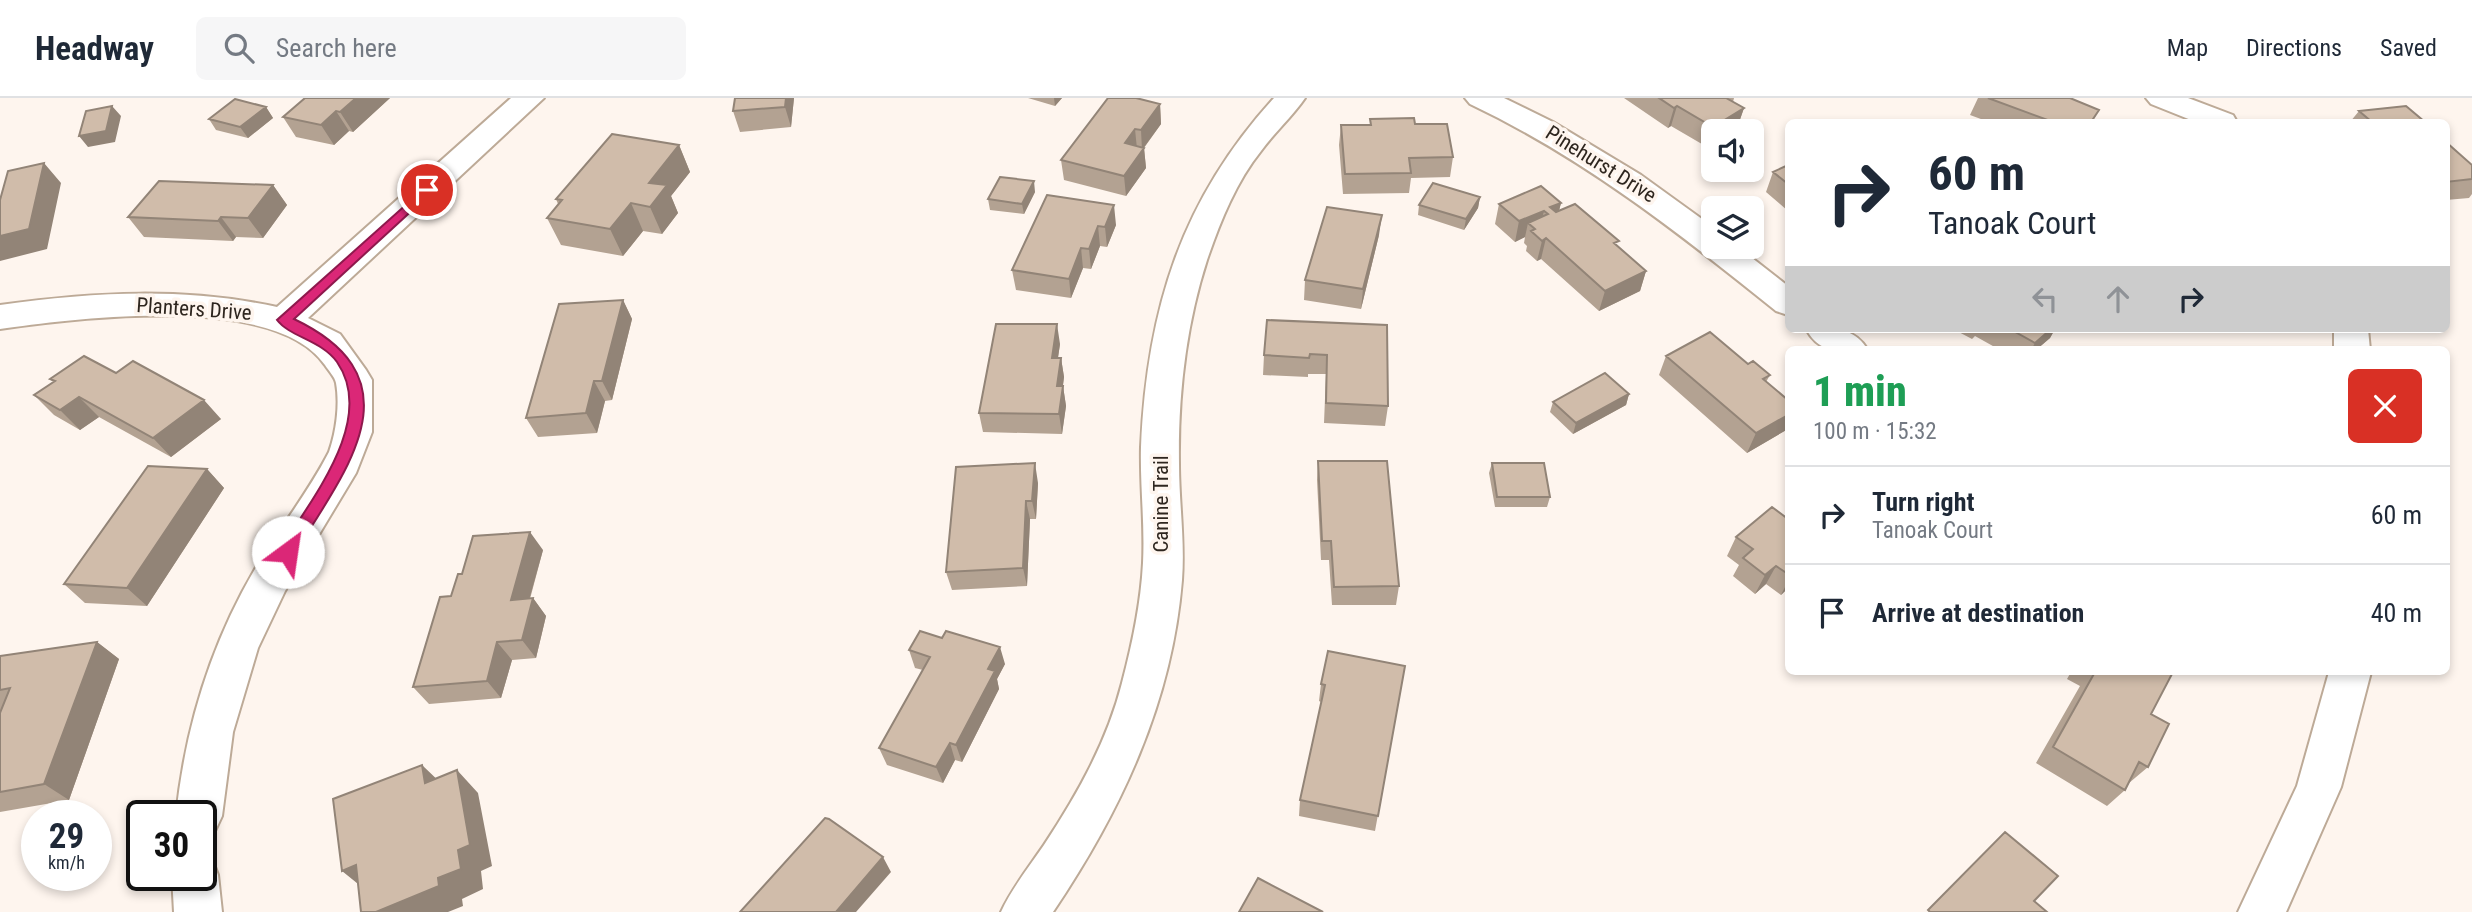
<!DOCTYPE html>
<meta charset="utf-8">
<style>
body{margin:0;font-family:"Roboto Condensed",sans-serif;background:#f6f6f7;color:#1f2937;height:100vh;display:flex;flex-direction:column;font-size:26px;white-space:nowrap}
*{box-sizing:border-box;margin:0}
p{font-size:23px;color:#747a83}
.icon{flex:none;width:38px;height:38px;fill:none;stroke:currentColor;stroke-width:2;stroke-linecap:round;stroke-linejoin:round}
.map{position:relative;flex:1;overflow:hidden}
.side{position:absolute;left:1785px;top:248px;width:665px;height:329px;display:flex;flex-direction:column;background:#fff;border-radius:10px;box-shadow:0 4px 10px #0003}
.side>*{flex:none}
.top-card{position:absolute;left:1785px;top:21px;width:665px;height:214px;border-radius:10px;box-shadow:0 4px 10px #0003;background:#fff;color:#1f2937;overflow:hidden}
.fabs{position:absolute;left:1701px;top:21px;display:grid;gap:14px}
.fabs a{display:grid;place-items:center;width:63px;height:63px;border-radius:10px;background:#fff;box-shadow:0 4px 10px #0003;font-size:35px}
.speed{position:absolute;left:21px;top:702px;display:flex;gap:14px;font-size:35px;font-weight:700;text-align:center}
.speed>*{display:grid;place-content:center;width:91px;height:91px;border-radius:50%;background:#fff;box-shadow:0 4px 10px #0003;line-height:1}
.speed small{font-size:18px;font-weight:400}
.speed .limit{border:4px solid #111;border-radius:10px;background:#fff;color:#111}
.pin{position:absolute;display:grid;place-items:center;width:60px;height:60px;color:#fff;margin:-30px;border:4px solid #fff;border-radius:50%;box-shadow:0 2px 7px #0007}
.me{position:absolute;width:77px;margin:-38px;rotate:31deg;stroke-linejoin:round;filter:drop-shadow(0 0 5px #0008)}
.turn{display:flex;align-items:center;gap:24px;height:147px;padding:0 28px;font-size:32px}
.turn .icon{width:91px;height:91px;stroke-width:2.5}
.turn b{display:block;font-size:49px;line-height:60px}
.lanes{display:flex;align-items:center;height:66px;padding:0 28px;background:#0003;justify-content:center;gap:35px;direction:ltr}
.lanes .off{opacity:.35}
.round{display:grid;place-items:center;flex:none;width:74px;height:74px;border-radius:10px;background:#f6f6f7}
.summary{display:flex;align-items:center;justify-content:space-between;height:119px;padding:0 28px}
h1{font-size:42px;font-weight:800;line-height:52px;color:#1e9e55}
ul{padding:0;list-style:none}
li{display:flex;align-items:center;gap:21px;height:98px;padding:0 28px;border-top:2px solid #e0e1e3}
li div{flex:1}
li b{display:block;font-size:26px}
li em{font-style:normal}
header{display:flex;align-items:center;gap:42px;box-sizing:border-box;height:98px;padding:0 35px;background:#fff;border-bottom:2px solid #e0e1e3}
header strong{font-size:33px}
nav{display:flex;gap:38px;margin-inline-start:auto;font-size:24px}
.search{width:490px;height:63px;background:#f6f6f7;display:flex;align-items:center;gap:18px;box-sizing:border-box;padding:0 24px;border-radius:10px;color:#747a83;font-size:26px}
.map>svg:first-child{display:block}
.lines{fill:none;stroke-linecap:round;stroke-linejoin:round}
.minor-casing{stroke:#bdaa97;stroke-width:4}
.minor{fill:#fff;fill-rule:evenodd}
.wall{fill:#b3a292}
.shaded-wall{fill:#928477}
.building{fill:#d0bcaa;stroke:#928477;stroke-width:2}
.route{fill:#db2777;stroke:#8e194d;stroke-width:2}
.labels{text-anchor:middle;stroke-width:7;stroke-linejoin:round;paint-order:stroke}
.street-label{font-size:21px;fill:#2e261f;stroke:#fef5ee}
</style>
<header>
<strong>Headway</strong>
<div class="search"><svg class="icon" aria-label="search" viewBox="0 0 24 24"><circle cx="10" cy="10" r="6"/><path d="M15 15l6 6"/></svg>Search here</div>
<nav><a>Map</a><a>Directions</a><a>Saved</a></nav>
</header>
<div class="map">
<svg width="2472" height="814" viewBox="0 0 2472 814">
<rect width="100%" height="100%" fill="#fef5ee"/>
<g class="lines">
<defs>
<path id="minor" d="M 511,0 L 544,0 L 308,220 L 340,236 L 366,272 L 372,282 L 372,334 L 356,375 L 285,493 L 258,550 L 233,634 L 222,718 L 215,733 L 201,738 L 201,718 L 176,718 C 185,631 211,546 255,471 C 279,431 308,395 329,354 C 336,334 340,307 336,285 C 335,279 328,272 325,267 C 275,195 77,220 0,231 L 0,207 C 94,194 184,189 277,209 Z
M 1274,0 L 1305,0 C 1292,19 1274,35 1261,53 C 1236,84 1220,124 1207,162 C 1186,227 1178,298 1179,366 C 1179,405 1185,443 1182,482 C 1172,605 1121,713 1053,814 L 1001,814 C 1012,790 1029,769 1044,747 C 1077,697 1107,644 1122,585 C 1132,547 1141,505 1143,465 C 1145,426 1140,388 1141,349 C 1147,212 1181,102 1274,0 Z
M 1465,0 L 1504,0 L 1553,24 L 1641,77 L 1713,129 L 1713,149 L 1738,149 L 1788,188 L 1788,217 L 1776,213 C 1679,135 1584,60 1470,6 Z
M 2146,0 L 2188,0 L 2233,17 L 2237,24 L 2196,24 L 2151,6 Z
M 1806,231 C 1831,231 1853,227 1868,252 C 1840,252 1821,258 1806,231 Z
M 2334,231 L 2368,231 L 2370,252 L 2334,252 Z
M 2329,574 L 2371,574 L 2341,689 L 2286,814 L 2238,814 L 2297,688 Z
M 201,757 L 212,761 L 218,777 L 222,814 L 174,814 L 172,777 L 201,777 Z"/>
</defs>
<!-- minor casing -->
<use href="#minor" class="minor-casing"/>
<!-- minor -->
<use href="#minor" class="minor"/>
</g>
<!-- wall -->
<path class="wall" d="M 305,0 L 390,0 L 353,34 L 349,33 L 334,47 L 296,39 L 283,19 Z
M 794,0 L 791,29 L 740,34 L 733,13 Z
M 1028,0 L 1062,0 L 1055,8 Z
M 1624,0 L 1734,0 L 1733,4 L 1744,10 L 1737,30 L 1733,33 L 1713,33 L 1713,45 L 1707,49 L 1671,28 L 1668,30 Z
M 1978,0 L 2070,0 L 2070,1 L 2099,12 L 2092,24 L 1989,24 L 1970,17 Z
M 1160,6 L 1161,26 L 1144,50 L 1146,70 L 1126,98 L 1064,82 L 1061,62 Z
M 266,9 L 273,20 L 248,40 L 216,32 L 209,21 Z
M 2359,13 L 2425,24 L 2350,24 Z
M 1370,21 L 1415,26 L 1453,59 L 1450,79 L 1411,80 L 1409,95 L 1343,96 L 1339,47 L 1341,27 L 1370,27 Z
M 2446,44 L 2472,67 L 2472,96 L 2469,100 L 2446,102 Z
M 679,47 L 690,74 L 671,98 L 678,115 L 662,136 L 643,133 L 623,158 L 561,147 L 547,120 L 558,106 L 556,101 Z
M 1788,67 L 1788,113 L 1766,94 L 1773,74 Z
M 273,87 L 287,107 L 263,140 L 236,139 L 233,143 L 144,139 L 128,119 Z
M 1035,94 L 1024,116 L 990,112 L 988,101 Z
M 1047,97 L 1116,127 L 1107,149 L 1100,148 L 1091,171 L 1083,170 L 1071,200 L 1016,192 L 1012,172 Z
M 1480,99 L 1478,110 L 1464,132 L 1418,117 L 1419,107 Z
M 1561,105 L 1559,112 L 1617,148 L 1646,173 L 1640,193 L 1599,213 L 1541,161 L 1537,163 L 1526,153 L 1527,148 L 1524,145 L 1525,139 L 1515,144 L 1495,126 L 1499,106 Z
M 1379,137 L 1361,211 L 1304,202 L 1305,182 Z
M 623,202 L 632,221 L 612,302 L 605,303 L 597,335 L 538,339 L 526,320 Z
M 1387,227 L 1388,308 L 1385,328 L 1324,325 L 1326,276 L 1308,276 L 1308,279 L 1263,277 L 1264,257 Z
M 1953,231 L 2055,231 L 2050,240 L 2036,252 L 2000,252 L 1975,238 L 1972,241 Z
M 1060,246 L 1058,260 L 1061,260 L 1064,279 L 1063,288 L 1066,308 L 1062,336 L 983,334 L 979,315 Z
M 1666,258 L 1748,266 L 1770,277 L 1766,284 L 1788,302 L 1788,331 L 1747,355 L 1659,277 Z
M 116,275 L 221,321 L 171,359 L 99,319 L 80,332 L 54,317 L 34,297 L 53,284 L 50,281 Z
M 1629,296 L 1626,307 L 1573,336 L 1550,314 L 1553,304 Z
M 1318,363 L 1399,488 L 1396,507 L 1332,507 L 1329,462 L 1321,462 L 1317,382 Z
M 1492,365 L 1550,399 L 1547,409 L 1495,409 L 1489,375 Z
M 207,371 L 224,390 L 147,508 L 85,505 L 64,486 Z
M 1038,385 L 1036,421 L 1030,421 L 1027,488 L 952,492 L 946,474 Z
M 1788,421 L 1788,490 L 1781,497 L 1766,486 L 1755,496 L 1733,478 L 1739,467 L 1727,458 L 1736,439 Z
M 543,452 L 530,501 L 533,500 L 546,518 L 536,560 L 512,562 L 501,600 L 429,606 L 413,589 L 462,476 Z
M 97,544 L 119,561 L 69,702 L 0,714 L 0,615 L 1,613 L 0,613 L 0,558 Z
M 909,552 L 1005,566 L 997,581 L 999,591 L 962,664 L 955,662 L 943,685 L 887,667 L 879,650 L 923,572 L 915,570 Z
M 1405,568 L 1375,733 L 1299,718 L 1300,702 L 1321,604 L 1319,603 L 1321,586 Z
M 2071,574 L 2173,574 L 2151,616 L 2148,669 L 2129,685 L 2125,692 L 2107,708 L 2036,665 L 2080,588 L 2067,581 Z"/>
<!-- shaded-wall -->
<path class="shaded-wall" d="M 356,0 L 390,0 L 353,34 L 340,14 Z
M 786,0 L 794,0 L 791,29 L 785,9 Z
M 1054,0 L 1062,0 L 1055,8 Z
M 1160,6 L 1161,26 L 1142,52 L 1141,32 Z
M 112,8 L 121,18 L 115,44 L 88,49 L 79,38 Z
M 1677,8 L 1671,28 L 1668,30 L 1674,10 Z
M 266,9 L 273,20 L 248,40 L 240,29 Z
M 1744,10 L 1737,30 L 1733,33 L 1713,33 L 1713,45 L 1707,49 L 1713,29 Z
M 336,13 L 349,33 L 334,47 L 321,27 Z
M 1135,31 L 1137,51 L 1125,45 Z
M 679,47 L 690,74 L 671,98 L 678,115 L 662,136 L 650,109 L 649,85 Z
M 1144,50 L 1146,70 L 1126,98 L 1124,78 Z
M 44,65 L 61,85 L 47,151 L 0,163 L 0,138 Z
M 1034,83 L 1035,94 L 1024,116 L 1022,106 Z
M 273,87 L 287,107 L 263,140 L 248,120 Z
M 1480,99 L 1478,110 L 1464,132 L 1466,121 Z
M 631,105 L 643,133 L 623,158 L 610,131 Z
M 1561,105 L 1556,125 L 1550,109 Z
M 1114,107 L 1116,127 L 1107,149 L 1105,129 Z
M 1544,113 L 1539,133 L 1528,125 L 1525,139 L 1515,144 L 1519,123 Z
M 1382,117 L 1379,137 L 1361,211 L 1363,191 Z
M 221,119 L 236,139 L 233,143 L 218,123 Z
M 1098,128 L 1100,148 L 1091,171 L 1089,151 Z
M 1546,140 L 1541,161 L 1537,163 L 1542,143 Z
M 1081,150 L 1083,170 L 1071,200 L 1069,181 Z
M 1646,173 L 1640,193 L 1599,213 L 1605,193 Z
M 623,202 L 632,221 L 612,302 L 602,283 Z
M 1057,226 L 1060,246 L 1055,279 L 1052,260 Z
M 2051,231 L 2055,231 L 2050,240 L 2036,252 L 2031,252 L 2035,245 Z
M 1061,260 L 1064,279 L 1060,308 L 1057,288 Z
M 594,283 L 605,303 L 597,335 L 586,315 Z
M 1063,288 L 1066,308 L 1062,336 L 1059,316 Z
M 1629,296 L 1626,307 L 1573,336 L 1576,325 Z
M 79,299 L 99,319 L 80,332 L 60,312 Z
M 204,302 L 221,321 L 171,359 L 153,340 Z
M 1788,317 L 1788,331 L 1747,355 L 1756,335 Z
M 1035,365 L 1038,385 L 1036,421 L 1032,403 Z
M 207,371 L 224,390 L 147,508 L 127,490 Z
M 1026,403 L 1030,421 L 1027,488 L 1023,470 Z
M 530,434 L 543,452 L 524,520 L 511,502 Z
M 1776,468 L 1766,486 L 1755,496 L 1765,477 Z
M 1788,483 L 1788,490 L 1781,497 Z
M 533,500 L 546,518 L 536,560 L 522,542 Z
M 97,544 L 119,561 L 69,702 L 44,686 Z
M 497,544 L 512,562 L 501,600 L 487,583 Z
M 1000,549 L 1005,566 L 997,581 L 999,591 L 962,664 L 956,647 L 988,571 Z
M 950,645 L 955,662 L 943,685 L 936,669 Z
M 422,667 L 445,689 L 425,685 Z
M 457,672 L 478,695 L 492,768 L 481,773 L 483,791 L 462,801 L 463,808 L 448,814 L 376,814 L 438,780 L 458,752 Z
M 883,759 L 891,774 L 856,814 L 836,814 Z
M 356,767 L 368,794 L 342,773 Z"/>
<!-- building -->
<path class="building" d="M 305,0 L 356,0 L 340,14 L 336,13 L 321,27 L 283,19 Z
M 735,0 L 786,0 L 785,9 L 733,13 Z
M 1108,0 L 1136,0 L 1160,6 L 1141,32 L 1135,31 L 1125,45 L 1144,50 L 1124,78 L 1061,62 Z
M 1659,0 L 1726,0 L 1744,10 L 1713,29 L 1677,8 L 1674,10 Z
M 1988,0 L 2070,0 L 2099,12 L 2091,24 L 2053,24 Z
M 235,1 L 266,9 L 240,29 L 209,21 Z
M 112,8 L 106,33 L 79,38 L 86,13 Z
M 2406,8 L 2425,24 L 2372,24 L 2359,13 Z
M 1414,20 L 1415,26 L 1447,26 L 1453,59 L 1409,60 L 1411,75 L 1345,76 L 1341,27 L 1371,27 L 1370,21 Z
M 612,36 L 679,47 L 649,85 L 667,87 L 650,109 L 631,105 L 610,131 L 547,120 L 562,102 L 556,101 Z
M 2446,44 L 2472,67 L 2472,81 L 2446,84 Z
M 44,65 L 29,131 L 0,138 L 0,102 L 8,73 Z
M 1788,67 L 1788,86 L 1773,74 Z
M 1000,79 L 1034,83 L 1022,106 L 988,101 Z
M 159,83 L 273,87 L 248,120 L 221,119 L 218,123 L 128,119 Z
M 1433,85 L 1480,99 L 1466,121 L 1419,107 Z
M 1541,88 L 1561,105 L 1550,109 L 1556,114 L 1575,106 L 1619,143 L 1614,145 L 1646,173 L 1605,193 L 1546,140 L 1542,143 L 1531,133 L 1535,131 L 1528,125 L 1548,116 L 1544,113 L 1519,123 L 1499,106 Z
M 1047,97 L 1114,107 L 1105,129 L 1098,128 L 1089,151 L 1081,150 L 1069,181 L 1012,172 Z
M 1327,109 L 1382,117 L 1363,191 L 1305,182 Z
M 623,202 L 602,283 L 594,283 L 586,315 L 526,320 L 559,206 Z
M 1267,222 L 1387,227 L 1388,308 L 1326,305 L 1327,257 L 1310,256 L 1309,260 L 1264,257 Z
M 996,226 L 1057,226 L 1052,260 L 1061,260 L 1057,288 L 1063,288 L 1059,316 L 979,315 Z
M 2010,231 L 2051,231 L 2035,245 Z
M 1710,234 L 1748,266 L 1753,263 L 1770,277 L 1763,281 L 1788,302 L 1788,317 L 1756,335 L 1666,258 Z
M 84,258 L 116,275 L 133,263 L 204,302 L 153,340 L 79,299 L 60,312 L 34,297 L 55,283 L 50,281 Z
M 1605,275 L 1629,296 L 1576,325 L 1553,304 Z
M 1318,363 L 1387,363 L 1399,488 L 1334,489 L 1331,443 L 1322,443 Z
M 1035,365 L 1032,403 L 1026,403 L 1023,470 L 946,474 L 956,369 Z
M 1492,365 L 1544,365 L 1550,399 L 1497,399 Z
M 148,368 L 207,371 L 127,490 L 64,486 Z
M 1772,409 L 1788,421 L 1788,476 L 1776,468 L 1765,477 L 1743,460 L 1753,451 L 1736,439 Z
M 530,434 L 511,502 L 533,500 L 522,542 L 497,544 L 487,583 L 413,589 L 440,499 L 451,498 L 458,476 L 462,476 L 473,438 Z
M 920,533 L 942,540 L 946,533 L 1000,549 L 988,571 L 995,573 L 956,647 L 950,645 L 936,669 L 879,650 L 930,559 L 909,552 Z
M 97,544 L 44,686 L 0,694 L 0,615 L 10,590 L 0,592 L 0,558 Z
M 1328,553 L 1405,568 L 1378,718 L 1300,702 L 1325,587 L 1321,586 Z
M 2095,574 L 2173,574 L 2151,616 L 2169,626 L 2148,669 L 2139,664 L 2125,692 L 2053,649 Z
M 422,667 L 425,685 L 457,672 L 470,747 L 458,752 L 461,771 L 438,780 L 439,788 L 376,814 L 361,814 L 356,767 L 342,773 L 333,701 Z
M 825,720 L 829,721 L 883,759 L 836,814 L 740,814 Z
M 2005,734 L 2058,778 L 2034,803 L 2047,814 L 1930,814 L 1928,812 Z
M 1258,780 L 1323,814 L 1239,814 Z"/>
<!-- route -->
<path class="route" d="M 427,88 L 433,92 L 431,95 L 294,221 C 422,282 345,373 293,458 L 282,458 L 282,449 C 311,401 377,322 337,264 C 321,242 290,239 277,222 Z"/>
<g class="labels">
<!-- street labels -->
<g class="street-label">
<text transform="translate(1601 66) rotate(32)" y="7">Pinehurst Drive</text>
<text transform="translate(194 211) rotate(4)" y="7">Planters Drive</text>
<text transform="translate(1161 406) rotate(-90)" y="7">Canine Trail</text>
</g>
</g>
</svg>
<div class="fabs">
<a><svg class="icon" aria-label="sound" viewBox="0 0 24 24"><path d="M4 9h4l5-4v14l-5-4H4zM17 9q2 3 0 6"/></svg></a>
<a><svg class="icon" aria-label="layers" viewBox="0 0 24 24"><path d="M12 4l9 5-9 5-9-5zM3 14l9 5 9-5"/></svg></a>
</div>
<div class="speed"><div>29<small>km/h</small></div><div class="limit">30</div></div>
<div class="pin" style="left:427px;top:92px;background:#d93025"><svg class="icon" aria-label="arrive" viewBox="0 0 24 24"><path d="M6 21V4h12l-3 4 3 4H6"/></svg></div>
<svg class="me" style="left:288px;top:454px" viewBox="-20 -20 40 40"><circle r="19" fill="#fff"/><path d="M0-13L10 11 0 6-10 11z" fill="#db2777"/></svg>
<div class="top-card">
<div class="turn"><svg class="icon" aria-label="right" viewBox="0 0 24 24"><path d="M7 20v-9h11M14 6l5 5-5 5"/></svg><div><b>60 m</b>Tanoak Court</div></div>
<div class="lanes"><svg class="icon off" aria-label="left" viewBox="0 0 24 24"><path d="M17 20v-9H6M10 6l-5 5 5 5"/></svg><svg class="icon off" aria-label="ahead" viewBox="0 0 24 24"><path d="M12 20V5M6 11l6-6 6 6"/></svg><svg class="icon" aria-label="right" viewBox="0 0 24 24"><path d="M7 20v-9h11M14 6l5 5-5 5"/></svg></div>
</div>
<section class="side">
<div class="summary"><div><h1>1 min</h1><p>100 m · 15:32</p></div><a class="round" style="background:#d93025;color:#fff"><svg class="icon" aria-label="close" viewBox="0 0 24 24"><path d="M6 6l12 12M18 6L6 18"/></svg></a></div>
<ul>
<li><svg class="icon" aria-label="right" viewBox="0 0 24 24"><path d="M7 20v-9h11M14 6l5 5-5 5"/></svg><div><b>Turn right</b><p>Tanoak Court</p></div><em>60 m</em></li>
<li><svg class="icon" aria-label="arrive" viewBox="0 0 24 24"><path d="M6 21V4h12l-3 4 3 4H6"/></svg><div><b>Arrive at destination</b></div><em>40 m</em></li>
</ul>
</section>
</div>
